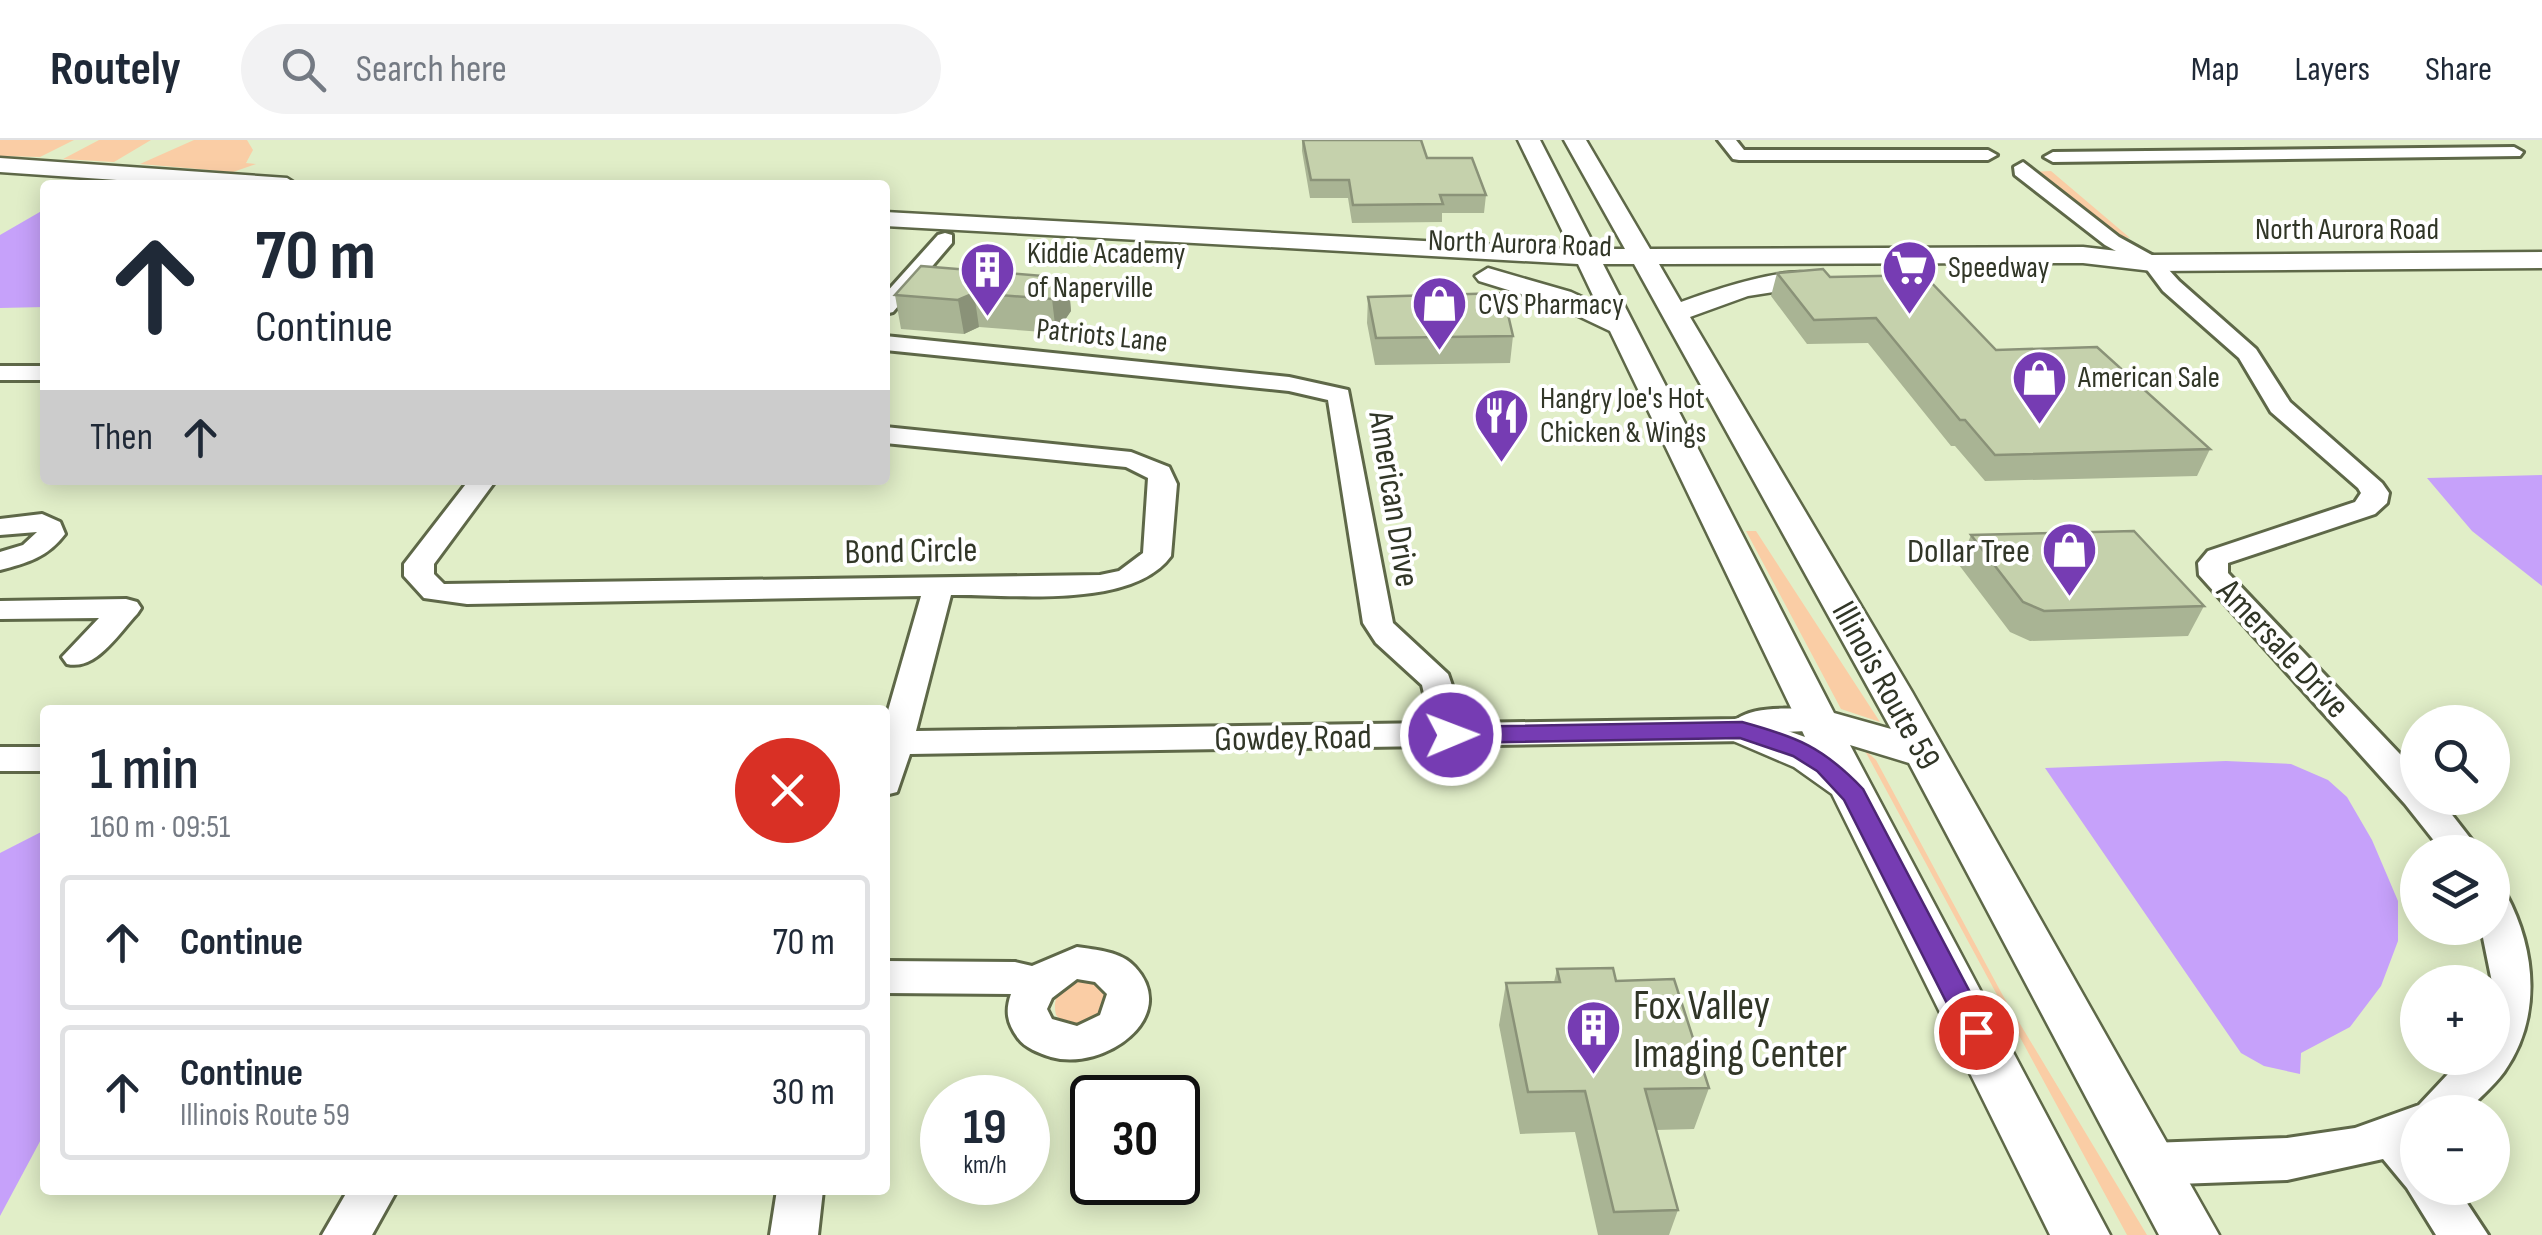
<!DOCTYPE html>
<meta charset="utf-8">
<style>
body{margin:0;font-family:"Sofia Sans Condensed",sans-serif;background:#f2f2f3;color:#1f2937;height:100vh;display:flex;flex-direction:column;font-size:38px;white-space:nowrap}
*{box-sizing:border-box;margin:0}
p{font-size:32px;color:#747a83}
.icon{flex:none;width:55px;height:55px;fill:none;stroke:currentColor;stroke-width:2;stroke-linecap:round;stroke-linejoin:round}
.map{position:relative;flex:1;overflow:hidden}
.details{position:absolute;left:40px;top:565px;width:850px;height:490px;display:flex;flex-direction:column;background:#fff;border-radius:10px;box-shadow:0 5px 25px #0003}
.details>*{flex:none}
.hud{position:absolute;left:40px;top:40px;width:850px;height:305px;border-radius:10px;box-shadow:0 5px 25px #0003;background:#fff;color:#1f2937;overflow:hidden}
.fabs{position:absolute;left:2400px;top:565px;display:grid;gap:20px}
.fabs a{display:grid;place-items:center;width:110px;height:110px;border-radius:50%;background:#fff;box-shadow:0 5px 25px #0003;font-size:50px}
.speed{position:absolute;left:920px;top:935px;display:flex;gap:20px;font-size:50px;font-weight:700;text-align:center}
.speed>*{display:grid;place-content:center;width:130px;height:130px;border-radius:50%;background:#fff;box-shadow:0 5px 25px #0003;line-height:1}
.speed small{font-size:25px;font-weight:400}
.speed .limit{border:5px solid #111;border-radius:15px;background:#fff;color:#111}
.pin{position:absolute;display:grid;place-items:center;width:85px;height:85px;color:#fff;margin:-42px;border:5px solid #fff;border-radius:50%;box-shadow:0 2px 10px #0007}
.me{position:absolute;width:110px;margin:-55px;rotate:89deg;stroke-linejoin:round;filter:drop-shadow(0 0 8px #0008)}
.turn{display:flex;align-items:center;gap:35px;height:210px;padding:0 50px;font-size:45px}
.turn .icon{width:130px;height:130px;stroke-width:2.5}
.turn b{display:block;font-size:70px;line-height:85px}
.then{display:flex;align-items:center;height:95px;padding:0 50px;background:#0003;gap:20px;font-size:38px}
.round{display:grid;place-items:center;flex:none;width:105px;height:105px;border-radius:52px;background:#f2f2f3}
.summary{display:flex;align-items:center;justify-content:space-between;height:170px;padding:0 50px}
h1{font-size:60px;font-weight:600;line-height:75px}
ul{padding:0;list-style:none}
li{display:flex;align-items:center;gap:30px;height:135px;margin:0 20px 15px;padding:0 30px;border:5px solid #e0e1e3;border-radius:10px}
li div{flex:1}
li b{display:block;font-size:38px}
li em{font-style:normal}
header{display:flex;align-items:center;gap:60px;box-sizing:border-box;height:140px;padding:0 50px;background:#fff;border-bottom:2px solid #e0e1e3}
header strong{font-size:48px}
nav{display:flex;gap:55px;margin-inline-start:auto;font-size:35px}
.search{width:700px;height:90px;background:#f2f2f3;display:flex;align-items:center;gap:25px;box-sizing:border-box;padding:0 35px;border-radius:55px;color:#747a83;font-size:38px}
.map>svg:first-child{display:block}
.green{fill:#facda5}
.water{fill:#c6a1fa}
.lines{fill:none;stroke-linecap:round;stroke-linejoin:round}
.minor-casing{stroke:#5e6848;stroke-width:6}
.major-casing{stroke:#5e6848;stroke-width:5}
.minor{fill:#fff;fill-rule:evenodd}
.major{fill:#fff;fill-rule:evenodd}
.wall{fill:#a9b494}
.shaded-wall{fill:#8a9278}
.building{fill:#c5d1ac;stroke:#8a9278;stroke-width:2.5}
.route{fill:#763cb3;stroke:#4d2774;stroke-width:2.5}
.labels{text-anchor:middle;stroke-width:8;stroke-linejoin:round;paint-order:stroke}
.far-street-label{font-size:30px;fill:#313627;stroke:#fff}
.far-poi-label{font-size:30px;fill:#313627;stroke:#fff;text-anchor:start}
.street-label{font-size:35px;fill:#313627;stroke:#fff}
.poi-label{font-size:35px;fill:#313627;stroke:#fff;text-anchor:end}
.near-poi-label{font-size:42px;fill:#313627;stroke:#fff;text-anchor:start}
</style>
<header>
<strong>Routely</strong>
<div class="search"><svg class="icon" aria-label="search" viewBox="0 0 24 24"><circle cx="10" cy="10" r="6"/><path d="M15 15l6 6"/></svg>Search here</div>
<nav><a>Map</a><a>Layers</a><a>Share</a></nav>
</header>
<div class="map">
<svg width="2542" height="1095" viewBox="0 0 2542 1095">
<rect width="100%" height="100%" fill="#e1eec8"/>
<!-- green -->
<path class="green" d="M 0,0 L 74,0 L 40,17 L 0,16 Z
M 99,0 L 151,0 L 114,22 L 63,19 Z
M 194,0 L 247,0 L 253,10 L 246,23 L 256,24 L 233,32 L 140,24 Z
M 2051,31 L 2130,98 L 2116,96 L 2031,32 Z
M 1746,391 L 1756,391 L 1880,582 L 1841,569 Z
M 1864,609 L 1876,620 L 2002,854 L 2147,1095 L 2127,1095 Z
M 1082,841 L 1100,845 L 1110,857 L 1107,873 C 1087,882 1072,894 1056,875 C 1051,855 1064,845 1082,841 Z"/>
<!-- water -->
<path class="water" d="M 45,69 L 45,167 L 0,168 L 0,95 Z
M 2542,335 L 2542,446 L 2472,391 L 2427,338 Z
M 2226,621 L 2291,624 L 2328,640 L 2347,657 L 2372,700 L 2398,761 L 2398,801 L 2381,846 L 2350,887 L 2301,913 L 2300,934 L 2264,926 L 2241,913 L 2045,628 Z
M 45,690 L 45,992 L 0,1076 L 0,713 Z"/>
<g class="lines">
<defs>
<path id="minor" d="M 1718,0 L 1736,0 L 1744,10 L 1988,10 L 1997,15 L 1988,20 L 1739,20 L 1733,19 Z
M 2514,7 L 2523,12 L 2520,16 L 2053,22 L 2044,17 L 2053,12 Z
M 2023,22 L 2119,97 L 2159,119 L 2179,141 L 2256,209 L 2290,262 L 2382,343 L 2389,353 L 2387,363 L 2375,374 L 2228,423 L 2228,433 L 2418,633 L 2418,658 L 2439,658 L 2481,712 L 2443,712 L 2405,664 L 2199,435 L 2198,423 L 2208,411 L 2355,362 L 2361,353 L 2358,348 L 2271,272 L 2239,218 L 2163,151 L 2145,127 L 2105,105 L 2015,35 L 2014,27 Z
M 945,93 L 952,95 L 952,103 L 893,172 L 885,174 L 885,154 L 938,95 Z
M 885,196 L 1289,237 L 1348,250 L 1393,483 L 1448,534 L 1465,583 L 1737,579 C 1757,564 1807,568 1830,574 L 1835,582 L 1830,590 L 1763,593 L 1746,601 L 910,614 L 897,652 L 885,655 L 885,581 L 921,456 L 467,464 L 424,458 L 404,436 L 404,424 L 469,340 L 496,340 L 434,424 L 434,434 L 444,444 L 1100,435 L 1119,431 L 1143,413 L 1148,338 L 1126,327 L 885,303 L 885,287 L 1131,312 L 1169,327 L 1177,344 L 1171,416 C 1132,470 1011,454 951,455 L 916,591 L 1431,583 L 1422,545 L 1376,503 L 1363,483 L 1328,260 L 1289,251 L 885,210 Z
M 0,226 L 45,226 L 45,240 L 0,240 Z
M 42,374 L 60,382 L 65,394 C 48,417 27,423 0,430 L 0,412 L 23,405 L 37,392 L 0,395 L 0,379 Z
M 126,459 L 137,462 L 141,468 L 137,474 C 118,494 96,531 67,524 L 62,517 L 99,478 L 0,479 L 0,461 Z
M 0,607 L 45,607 L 45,631 L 0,631 Z
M 2492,749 L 2506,754 C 2536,810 2542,878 2504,932 C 2493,947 2478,959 2466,972 L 2418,972 L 2418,1048 L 2457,1048 L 2488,1095 L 2436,1095 L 2407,1048 L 2383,1019 L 2287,1040 L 2150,1045 L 2134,1039 L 2127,1024 L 2134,1009 L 2150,1003 L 2287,998 L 2355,988 L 2419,965 L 2463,918 L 2492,918 L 2492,842 L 2481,788 L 2492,788 Z
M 1077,807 C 1096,810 1121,811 1135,827 C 1181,877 1104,932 1051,917 C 1039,913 1025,908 1018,898 C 1007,883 1005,871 1011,854 L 885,853 L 885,821 L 1015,822 L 1032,826 ZM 1077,839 L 1095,842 L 1107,854 L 1100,875 L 1077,886 L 1052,879 L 1047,869 L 1052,858 Z
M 348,1050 L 397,1050 L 372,1095 L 322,1095 Z
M 777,1050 L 823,1050 L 818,1095 L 770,1095 Z"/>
<path id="major" d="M 1518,0 L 1540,0 L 1596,109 L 1625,109 L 1564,0 L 1586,0 L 1650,109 L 2083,107 L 2152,115 L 2542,112 L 2542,128 L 2152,131 L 2083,123 L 1659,124 L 1681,162 C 1708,152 1804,118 1823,139 L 1819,145 L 1748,156 L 1690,177 L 1912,552 L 2219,1095 L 2159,1095 L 1909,623 L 1850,605 L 2110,1095 L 2050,1095 L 1832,654 L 1794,627 L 1731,600 L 1725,590 L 1731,580 L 1746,576 L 1805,597 L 1610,191 L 1553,164 L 1479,141 L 1475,136 L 1488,128 L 1571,152 L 1597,164 L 1578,124 L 885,86 L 885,72 L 1571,109 ZM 1603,124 L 1634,124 L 1891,589 L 1834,573 Z
M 0,18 L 287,38 L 298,45 L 190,45 L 0,32 Z"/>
</defs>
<!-- minor casing -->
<use href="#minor" class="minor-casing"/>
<!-- major casing -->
<use href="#major" class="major-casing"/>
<!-- minor -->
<use href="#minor" class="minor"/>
<!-- major -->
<use href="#major" class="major"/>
</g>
<!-- wall -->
<path class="wall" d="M 1302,0 L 1421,0 L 1427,18 L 1486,55 L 1484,73 L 1442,73 L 1442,82 L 1352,83 L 1348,58 L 1310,58 L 1302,11 Z
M 1777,133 L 1830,137 L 1996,210 L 2210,309 L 2197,336 L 1985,341 L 1955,306 L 1951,306 L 1868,203 L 1807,204 L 1771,156 Z
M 1068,138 L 1071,171 L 1056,193 L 979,187 L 964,194 L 901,189 L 895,155 Z
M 1368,157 L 1513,196 L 1510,223 L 1375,225 L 1367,183 Z
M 1971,395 L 2204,466 L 2188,496 L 2030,501 L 2010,492 L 1959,425 Z
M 1557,829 L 1616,841 L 1709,948 L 1694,989 L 1656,990 L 1678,1070 L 1669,1095 L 1598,1095 L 1575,992 L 1520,994 L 1499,885 L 1506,843 L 1554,842 Z"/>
<!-- shaded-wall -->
<path class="shaded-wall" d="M 1068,138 L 1071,171 L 1056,193 L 1052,159 Z
M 974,153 L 979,187 L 964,194 L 958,160 Z"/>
<!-- building -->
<path class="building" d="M 1303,0 L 1421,0 L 1427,18 L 1472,18 L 1486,55 L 1440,55 L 1443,64 L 1353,65 L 1349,40 L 1311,40 Z
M 921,126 L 1068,138 L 1052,159 L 974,153 L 958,160 L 895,155 Z
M 1823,129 L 1830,137 L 1924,135 L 1996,210 L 2097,207 L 2210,309 L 1995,315 L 1965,280 L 1960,280 L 1876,178 L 1814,180 L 1777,133 Z
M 1503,153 L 1513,196 L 1376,198 L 1368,157 Z
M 2134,391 L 2204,466 L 2044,471 L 2023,462 L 1971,395 Z
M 1613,828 L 1616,841 L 1674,839 L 1709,948 L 1645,949 L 1678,1070 L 1614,1072 L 1585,951 L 1528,952 L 1506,843 L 1560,842 L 1557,829 Z"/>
<!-- route -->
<path class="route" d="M 1742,582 C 1797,597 1823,607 1863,649 L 1991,892 L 1987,901 L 1976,904 L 1966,901 L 1844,660 L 1817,631 L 1793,616 L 1740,598 L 1451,603 L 1439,595 L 1451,587 Z"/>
<!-- icons -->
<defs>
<symbol id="supermarket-pin" viewBox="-11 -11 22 30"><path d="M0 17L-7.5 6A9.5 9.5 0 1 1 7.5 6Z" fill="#763cb3" stroke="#fff"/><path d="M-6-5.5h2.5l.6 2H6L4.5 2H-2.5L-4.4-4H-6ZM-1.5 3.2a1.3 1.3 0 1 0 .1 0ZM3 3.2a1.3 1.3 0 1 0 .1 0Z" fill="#fff"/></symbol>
<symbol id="building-pin" viewBox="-11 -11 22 30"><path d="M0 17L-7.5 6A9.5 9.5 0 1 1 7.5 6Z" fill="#763cb3" stroke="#fff"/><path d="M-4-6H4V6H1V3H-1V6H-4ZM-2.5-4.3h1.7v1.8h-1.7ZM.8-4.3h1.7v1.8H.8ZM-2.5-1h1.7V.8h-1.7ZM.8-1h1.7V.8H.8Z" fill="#fff"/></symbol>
<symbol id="shop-pin" viewBox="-11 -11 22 30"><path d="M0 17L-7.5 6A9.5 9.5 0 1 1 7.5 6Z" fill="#763cb3" stroke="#fff"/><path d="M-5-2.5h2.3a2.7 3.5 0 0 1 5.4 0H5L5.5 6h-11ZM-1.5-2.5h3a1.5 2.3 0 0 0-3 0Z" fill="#fff"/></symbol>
<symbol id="restaurant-pin" viewBox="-11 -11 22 30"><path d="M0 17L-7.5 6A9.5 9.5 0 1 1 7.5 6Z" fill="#763cb3" stroke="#fff"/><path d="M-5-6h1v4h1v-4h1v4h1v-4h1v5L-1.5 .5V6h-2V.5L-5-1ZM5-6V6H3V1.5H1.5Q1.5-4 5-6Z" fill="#fff"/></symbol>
</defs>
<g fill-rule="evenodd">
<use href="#supermarket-pin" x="1878" y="96" width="63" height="86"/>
<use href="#building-pin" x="956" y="98" width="63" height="86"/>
<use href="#shop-pin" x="1408" y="132" width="63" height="86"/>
<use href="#shop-pin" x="2008" y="206" width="63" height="86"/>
<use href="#restaurant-pin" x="1470" y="244" width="63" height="86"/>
<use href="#shop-pin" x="2038" y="378" width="63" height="86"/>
<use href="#building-pin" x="1562" y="856" width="63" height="86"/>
</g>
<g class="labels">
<!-- far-street labels -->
<g class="far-street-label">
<text x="2347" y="99">North Aurora Road</text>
<text transform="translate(1520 103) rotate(2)" y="10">North Aurora Road</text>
<text transform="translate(1102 195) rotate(6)" y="10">Patriots Lane</text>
</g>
<!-- far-poi labels -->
<g class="far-poi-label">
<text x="1027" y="123">Kiddie Academy<tspan x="1027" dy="34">of Naperville</tspan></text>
<text x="1948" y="137">Speedway</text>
<text x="1478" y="174">CVS Pharmacy</text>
<text x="2078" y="247">American Sale</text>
<text x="1540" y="268">Hangry Joe's Hot<tspan x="1540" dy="34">Chicken &amp; Wings</tspan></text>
</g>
<!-- street labels -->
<g class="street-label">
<text transform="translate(1395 359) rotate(81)" y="12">American Drive</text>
<text transform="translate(911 410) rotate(-1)" y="12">Bond Circle</text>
<text transform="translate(2284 508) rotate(47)" y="12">Amersale Drive</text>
<text transform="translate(1887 545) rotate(61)" y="12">Illinois Route 59</text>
<text transform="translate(1293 597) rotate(-1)" y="12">Gowdey Road</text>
</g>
<!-- poi labels -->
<g class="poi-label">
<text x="2030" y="422">Dollar Tree</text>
</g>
<!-- near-poi labels -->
<g class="near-poi-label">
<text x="1633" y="879">Fox Valley<tspan x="1633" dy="48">Imaging Center</tspan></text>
</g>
</g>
</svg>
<div class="fabs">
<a><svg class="icon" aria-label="search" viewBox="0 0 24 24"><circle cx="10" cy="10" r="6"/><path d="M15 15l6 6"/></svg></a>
<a><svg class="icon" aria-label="layers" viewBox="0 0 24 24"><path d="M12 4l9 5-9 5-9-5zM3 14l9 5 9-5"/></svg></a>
<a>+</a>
<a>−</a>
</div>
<div class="speed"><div>19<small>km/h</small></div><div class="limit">30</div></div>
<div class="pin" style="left:1976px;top:892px;background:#d93025"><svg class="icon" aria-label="arrive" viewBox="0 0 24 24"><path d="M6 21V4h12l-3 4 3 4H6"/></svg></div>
<svg class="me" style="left:1451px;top:595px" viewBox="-20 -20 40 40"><circle r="17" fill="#763cb3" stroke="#fff" stroke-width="3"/><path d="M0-11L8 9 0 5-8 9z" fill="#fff"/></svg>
<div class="hud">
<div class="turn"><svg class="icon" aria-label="ahead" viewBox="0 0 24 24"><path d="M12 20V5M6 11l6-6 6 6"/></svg><div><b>70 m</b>Continue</div></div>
<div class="then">Then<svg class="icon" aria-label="ahead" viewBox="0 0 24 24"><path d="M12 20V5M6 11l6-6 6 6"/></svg></div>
</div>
<section class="details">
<div class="summary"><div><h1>1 min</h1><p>160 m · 09:51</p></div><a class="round" style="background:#d93025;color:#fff"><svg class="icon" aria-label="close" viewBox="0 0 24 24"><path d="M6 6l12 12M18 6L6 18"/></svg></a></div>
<ul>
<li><svg class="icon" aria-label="ahead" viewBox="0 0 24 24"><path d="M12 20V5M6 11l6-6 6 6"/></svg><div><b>Continue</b></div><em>70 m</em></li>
<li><svg class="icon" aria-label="ahead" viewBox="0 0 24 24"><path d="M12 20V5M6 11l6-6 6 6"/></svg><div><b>Continue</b><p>Illinois Route 59</p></div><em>30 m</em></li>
</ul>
</section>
</div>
